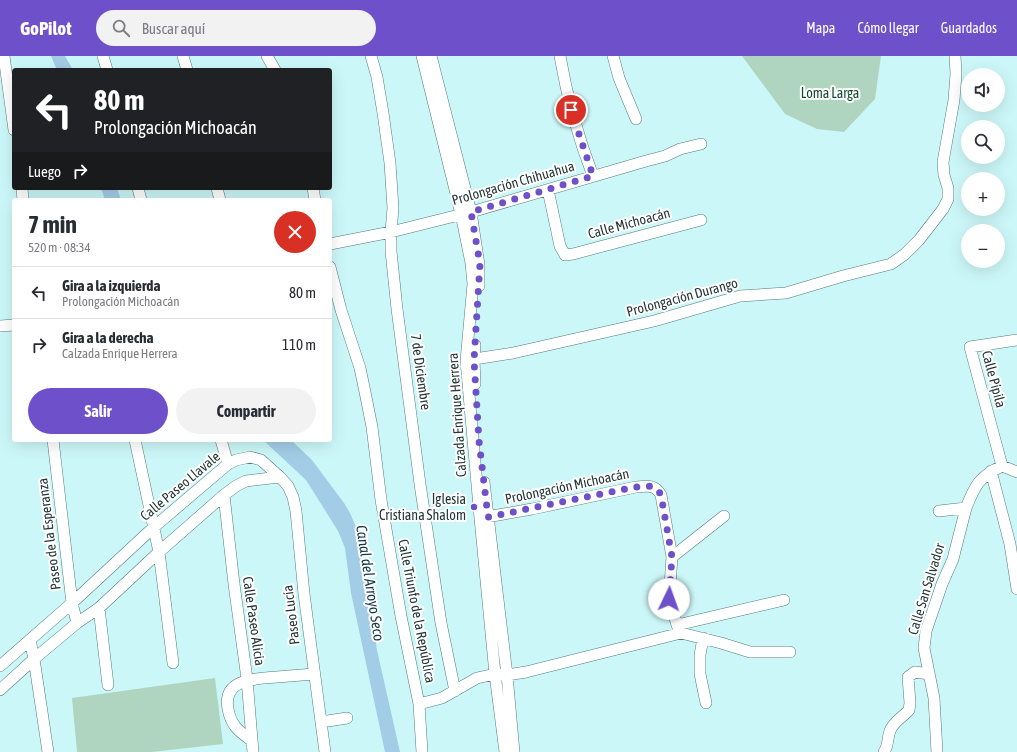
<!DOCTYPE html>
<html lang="es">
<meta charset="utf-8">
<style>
body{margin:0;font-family:"Asap Condensed",sans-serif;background:#f2f2f3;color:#2b2b33;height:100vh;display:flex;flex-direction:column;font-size:15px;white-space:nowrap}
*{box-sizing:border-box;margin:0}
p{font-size:13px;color:#7c7c81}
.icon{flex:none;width:22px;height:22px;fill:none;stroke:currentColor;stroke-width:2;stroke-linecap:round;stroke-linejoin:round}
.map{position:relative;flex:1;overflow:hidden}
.sheet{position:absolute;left:12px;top:142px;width:320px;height:244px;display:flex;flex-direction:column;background:#fff;border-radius:4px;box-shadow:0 4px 16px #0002}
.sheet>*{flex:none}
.guide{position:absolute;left:12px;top:12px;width:320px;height:122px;border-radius:4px;box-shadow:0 4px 16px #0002;background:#202124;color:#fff;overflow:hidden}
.fabs{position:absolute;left:961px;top:12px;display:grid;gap:8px}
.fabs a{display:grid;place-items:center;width:44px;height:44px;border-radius:50%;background:#fff;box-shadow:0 4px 16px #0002;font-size:20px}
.pin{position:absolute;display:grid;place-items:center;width:34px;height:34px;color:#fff;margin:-17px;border:2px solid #fff;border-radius:50%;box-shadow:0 1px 4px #0007}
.me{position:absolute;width:44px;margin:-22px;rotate:3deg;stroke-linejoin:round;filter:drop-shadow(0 0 3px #0008)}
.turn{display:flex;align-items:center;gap:14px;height:84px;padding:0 16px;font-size:18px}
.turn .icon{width:52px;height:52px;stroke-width:2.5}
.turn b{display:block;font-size:28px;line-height:34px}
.then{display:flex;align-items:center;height:38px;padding:0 16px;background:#0003;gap:8px;font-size:15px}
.round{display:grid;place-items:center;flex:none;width:42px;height:42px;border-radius:21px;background:#f2f2f3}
.summary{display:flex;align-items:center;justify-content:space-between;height:68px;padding:0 16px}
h1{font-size:24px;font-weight:700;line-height:30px}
.action{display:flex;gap:8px;margin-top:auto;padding:8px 16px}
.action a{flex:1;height:46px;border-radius:24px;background:#6e51ca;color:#fff;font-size:16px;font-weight:700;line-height:46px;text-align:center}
.action a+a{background:#f2f2f3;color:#2b2b33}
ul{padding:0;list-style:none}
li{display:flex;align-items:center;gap:12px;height:52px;padding:0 16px;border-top:1px solid #e1e1e2}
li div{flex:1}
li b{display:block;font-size:15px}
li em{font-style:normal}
header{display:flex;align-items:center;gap:24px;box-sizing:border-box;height:56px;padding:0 20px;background:#6e51ca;color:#fff}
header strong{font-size:19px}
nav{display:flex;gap:22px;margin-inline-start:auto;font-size:14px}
.search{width:280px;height:36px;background:#f2f2f3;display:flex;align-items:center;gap:10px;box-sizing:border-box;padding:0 14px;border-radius:22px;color:#7c7c81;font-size:15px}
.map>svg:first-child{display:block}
.green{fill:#afd5c0}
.water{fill:#a3cde6}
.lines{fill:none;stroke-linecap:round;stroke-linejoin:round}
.street-casing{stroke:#547b7c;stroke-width:12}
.street{stroke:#fff;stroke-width:11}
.route{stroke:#6e51ca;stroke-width:7;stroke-dasharray:0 12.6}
.poi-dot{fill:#6e51ca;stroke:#fff;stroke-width:1.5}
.labels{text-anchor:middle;stroke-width:4;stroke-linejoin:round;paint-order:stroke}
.park-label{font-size:14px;fill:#154b34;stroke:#fff}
.street-label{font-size:14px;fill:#253636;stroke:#fff}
.poi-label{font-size:14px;fill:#253636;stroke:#fff;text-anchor:end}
.water-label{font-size:15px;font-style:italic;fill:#123648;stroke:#fff}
</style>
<header>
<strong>GoPilot</strong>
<div class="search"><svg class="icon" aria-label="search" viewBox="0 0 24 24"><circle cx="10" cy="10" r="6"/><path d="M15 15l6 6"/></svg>Buscar aquí</div>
<nav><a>Mapa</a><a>Cómo llegar</a><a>Guardados</a></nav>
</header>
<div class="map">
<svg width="1017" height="696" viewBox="0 0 1017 696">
<rect width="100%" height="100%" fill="#ccf7f8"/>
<!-- green -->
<path class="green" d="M 742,0 L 881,0 L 875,43 L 844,76 L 817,73 L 785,58 Z
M 215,622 L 223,688 L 152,696 L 77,696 L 72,642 Z"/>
<!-- water -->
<path class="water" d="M 51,0 L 65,0 L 73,14 L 57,14 Z
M 101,132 L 117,132 L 121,144 L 105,144 Z
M 263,384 L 291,384 L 312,404 L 344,447 L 350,457 L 359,478 L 362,492 L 377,594 L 400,696 L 385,696 L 351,537 L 345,492 L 338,475 L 306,424 Z"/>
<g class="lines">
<defs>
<path id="street" d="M 4,0 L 14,74
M 103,0 L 107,14
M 183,0 L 187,14
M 267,0 L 275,14
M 371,0 L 377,21 L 383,57 L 390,107 L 393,152 L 391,176 L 391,195 L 397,253 L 420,428 L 441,567 L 455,635
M 422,0 L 461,158 L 471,207 L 473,228 L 466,305 L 480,462 L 495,618 L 505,696
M 431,0 L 471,156 L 479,209 L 479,230
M 560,0 C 567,41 578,81 593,120
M 613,0 L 619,22 L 636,63
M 22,132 L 23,144
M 138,132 L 141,144
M 217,132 L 220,144
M 313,132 L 315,144
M 548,134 L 560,190 L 565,199 L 573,198 L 701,164
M 330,188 L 391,176 L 471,156 L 646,105 L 665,100 L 680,93 L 701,88
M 330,211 L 341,254 L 360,312 L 365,336 L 372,371 L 381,444 L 401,560 L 419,648 L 422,696
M 0,270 L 14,269
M 475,289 L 474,304 L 475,328
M 468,304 L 513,297 L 654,265 L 740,240 L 786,237 L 843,220 L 891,208 L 905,198 L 919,184 L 943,153 L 948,143 L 948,132 L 944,119 L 943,106 L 954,44 L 956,18 L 955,0
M 53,384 L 72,547 L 77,567
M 135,384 L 159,496 L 173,607
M 221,384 L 228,408
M 1002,410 L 970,291 L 1017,284
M 991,415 L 1010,488 L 1017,533
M 484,426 L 507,619 L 514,696
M 224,439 L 234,528 L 247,623 L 253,696
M 939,455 L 966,452 C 975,429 979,421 1002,410 L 1017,416
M 481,462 L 532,453 L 636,431 C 647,430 655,428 661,439 L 672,501 L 669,543 L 677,569 L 681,577
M 672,501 L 724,460
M 99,552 L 108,629
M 677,569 L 784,544
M 703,582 L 700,599 L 700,618 L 706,647
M 30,584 L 34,603 L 48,696
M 0,610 L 72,547 L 154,471 L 228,408 L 236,404 L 250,401 L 261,404 L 280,421 L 288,430 L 293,441 L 296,455 L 304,538 L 325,696
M 0,634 L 34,603 L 77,567 L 99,552 L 159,496 L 224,439 L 236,430 L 246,425 L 280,421
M 419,648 L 442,642 L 477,622 L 495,618 L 507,619 L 526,616 L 681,577 L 721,587 L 750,596 L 790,596
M 321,666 L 347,662
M 251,684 C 238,675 231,669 228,653 C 222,622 256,623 277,621 C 289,620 301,619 314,618
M 884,696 C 889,689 887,682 890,675 C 893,666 903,661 909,654 L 910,647 L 908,621 L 915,616 L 929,618
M 937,696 L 934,642 L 924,592 L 926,575 L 942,528 L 953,503 L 966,452"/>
</defs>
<!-- street casing -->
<use href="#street" class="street-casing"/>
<!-- street -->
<use href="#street" class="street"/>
</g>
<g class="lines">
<!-- route -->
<path class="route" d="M 571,54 L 593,120 L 471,156 L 480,208 L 474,304 L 479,385 L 488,461 L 636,431 C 647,430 655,428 661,439 L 672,501 L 669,543"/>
</g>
<!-- markers -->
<circle class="poi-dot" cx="474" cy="451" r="4"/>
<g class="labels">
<!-- park labels -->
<g class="park-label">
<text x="830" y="42">Loma Larga</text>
</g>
<!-- street labels -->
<g class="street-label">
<text transform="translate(513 127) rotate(-16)" y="5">Prolongación Chihuahua</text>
<text transform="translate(629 167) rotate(-15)" y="5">Calle Michoacán</text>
<text transform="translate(682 241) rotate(-15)" y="5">Prolongación Durango</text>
<text transform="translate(421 316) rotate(82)" y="5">7 de Diciembre</text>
<text transform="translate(994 323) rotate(75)" y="5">Calle Pípila</text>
<text transform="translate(457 359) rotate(-94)" y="5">Calzada Enrique Herrera</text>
<text transform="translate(180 430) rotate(-40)" y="5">Calle Paseo Llavale</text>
<text transform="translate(567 430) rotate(-12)" y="5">Prolongación Michoacán</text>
<text transform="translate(49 478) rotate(-97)" y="5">Paseo de la Esperanza</text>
<text transform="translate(926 533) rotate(-73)" y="5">Calle San Salvador</text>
<text transform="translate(417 555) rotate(79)" y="5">Calle Triunfo de la República</text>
<text transform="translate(291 559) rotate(-97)" y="5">Paseo Lucía</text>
<text transform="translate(254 565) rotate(82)" y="5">Calle Paseo Alicia</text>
</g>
<!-- poi labels -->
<g class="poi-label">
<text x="466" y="448">Iglesia<tspan x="466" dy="16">Cristiana Shalom</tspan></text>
</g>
<!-- water labels -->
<g class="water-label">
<text transform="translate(370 527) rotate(81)" y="5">Canal del Arroyo Seco</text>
</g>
</g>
</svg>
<div class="fabs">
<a><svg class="icon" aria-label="sound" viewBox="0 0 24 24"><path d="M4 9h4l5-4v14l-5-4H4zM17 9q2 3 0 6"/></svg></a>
<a><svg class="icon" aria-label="search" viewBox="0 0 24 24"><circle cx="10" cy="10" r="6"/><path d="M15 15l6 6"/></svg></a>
<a>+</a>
<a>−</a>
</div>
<div class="pin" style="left:571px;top:54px;background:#d93025"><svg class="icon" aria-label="arrive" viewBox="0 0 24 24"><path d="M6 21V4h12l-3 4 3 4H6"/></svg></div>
<svg class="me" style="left:669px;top:543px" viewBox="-20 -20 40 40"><circle r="19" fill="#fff"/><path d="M0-13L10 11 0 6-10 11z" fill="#6e51ca"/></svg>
<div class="guide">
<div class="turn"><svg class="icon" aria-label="left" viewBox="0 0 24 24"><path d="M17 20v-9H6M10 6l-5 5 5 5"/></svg><div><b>80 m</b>Prolongación Michoacán</div></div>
<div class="then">Luego<svg class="icon" aria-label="right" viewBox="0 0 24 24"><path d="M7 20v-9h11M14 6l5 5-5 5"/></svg></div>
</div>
<section class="sheet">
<div class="summary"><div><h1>7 min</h1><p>520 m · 08:34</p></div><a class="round" style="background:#d93025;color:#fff"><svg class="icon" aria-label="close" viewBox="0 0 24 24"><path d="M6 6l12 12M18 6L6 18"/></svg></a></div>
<ul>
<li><svg class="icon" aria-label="left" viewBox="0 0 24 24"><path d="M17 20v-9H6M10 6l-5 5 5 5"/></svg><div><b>Gira a la izquierda</b><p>Prolongación Michoacán</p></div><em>80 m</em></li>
<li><svg class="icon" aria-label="right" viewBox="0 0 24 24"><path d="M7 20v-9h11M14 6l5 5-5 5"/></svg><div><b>Gira a la derecha</b><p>Calzada Enrique Herrera</p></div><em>110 m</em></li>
</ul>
<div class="action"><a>Salir</a><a>Compartir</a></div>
</section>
</div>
